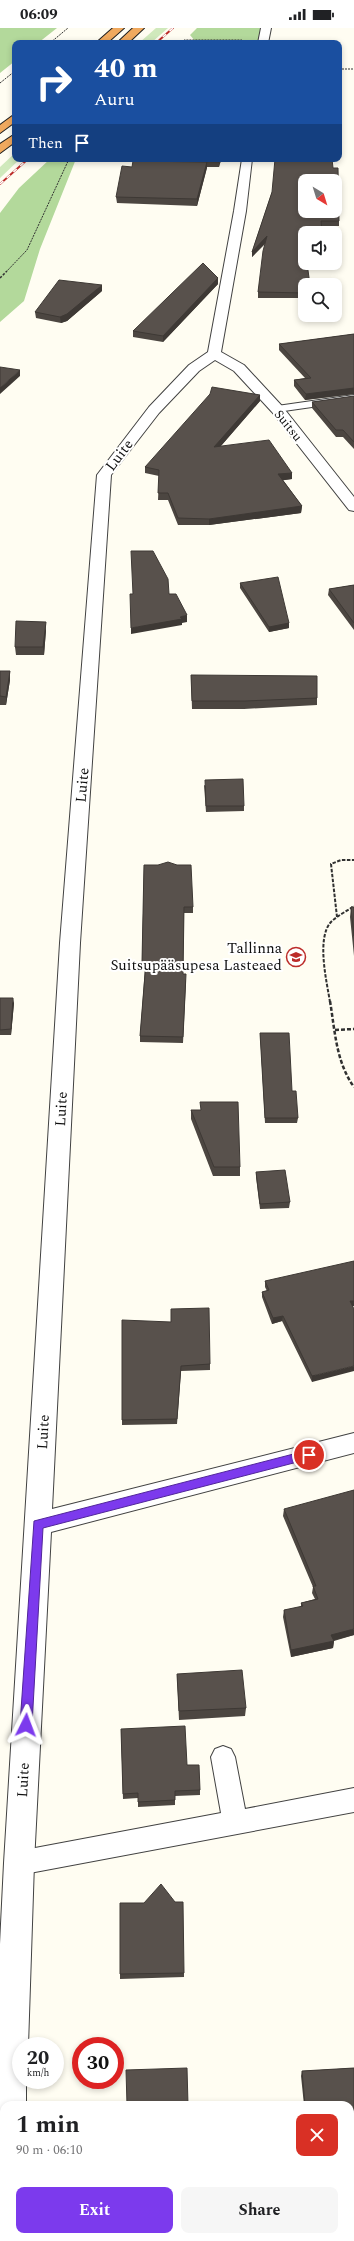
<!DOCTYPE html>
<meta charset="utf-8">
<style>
body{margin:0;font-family:Spectral,serif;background:#f6f6f6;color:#202124;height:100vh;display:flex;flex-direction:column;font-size:15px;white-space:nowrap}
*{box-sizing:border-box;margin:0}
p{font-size:13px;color:#757577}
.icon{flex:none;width:22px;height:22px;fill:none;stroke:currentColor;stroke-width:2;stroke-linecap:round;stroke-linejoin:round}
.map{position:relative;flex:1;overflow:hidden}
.details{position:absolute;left:0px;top:2073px;width:354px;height:140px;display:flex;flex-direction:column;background:#fff;border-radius:12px 12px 0 0;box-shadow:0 2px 6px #0003}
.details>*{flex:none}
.hud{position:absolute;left:12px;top:12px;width:330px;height:122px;border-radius:8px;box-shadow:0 2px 6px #0003;background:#1a4fa0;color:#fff;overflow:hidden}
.needle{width:26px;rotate:142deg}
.fabs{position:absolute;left:298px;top:146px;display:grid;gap:8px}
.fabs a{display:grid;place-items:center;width:44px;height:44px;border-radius:8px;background:#fff;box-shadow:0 2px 6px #0003;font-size:20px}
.speed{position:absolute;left:12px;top:2009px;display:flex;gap:8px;font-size:20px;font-weight:700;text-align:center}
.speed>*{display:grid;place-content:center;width:52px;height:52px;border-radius:50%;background:#fff;box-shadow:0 2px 6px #0003;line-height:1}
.speed small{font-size:10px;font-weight:400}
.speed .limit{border:6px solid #d22;background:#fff;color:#111}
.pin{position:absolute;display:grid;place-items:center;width:34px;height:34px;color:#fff;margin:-17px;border:2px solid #fff;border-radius:50%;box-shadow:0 1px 4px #0007}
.me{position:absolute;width:44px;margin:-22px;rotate:3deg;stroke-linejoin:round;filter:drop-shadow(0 0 3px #0008)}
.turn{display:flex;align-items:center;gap:14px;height:84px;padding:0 16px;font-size:18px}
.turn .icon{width:52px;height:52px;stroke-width:2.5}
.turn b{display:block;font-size:28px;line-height:34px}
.then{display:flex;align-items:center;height:38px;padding:0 16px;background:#0003;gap:8px;font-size:15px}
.round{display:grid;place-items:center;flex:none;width:42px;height:42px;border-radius:8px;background:#f6f6f6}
.summary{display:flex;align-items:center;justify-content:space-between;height:68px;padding:0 16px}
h1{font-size:24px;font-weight:700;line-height:30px}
.primary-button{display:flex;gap:8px;margin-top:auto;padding:8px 16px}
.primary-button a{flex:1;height:46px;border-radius:8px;background:#7c3aed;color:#fff;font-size:16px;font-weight:700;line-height:46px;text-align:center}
.primary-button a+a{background:#f6f6f6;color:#202124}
.status{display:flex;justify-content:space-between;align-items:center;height:28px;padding:0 20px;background:#fff;direction:ltr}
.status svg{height:11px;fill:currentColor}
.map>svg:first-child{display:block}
.green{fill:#d0e9bc}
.forest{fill:#b3d99b}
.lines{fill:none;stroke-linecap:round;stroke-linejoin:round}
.lane-casing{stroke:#424242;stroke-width:2}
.street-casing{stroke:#424242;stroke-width:2}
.highway-casing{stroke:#202020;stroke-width:2}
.path-far3{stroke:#313131;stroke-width:1;stroke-dasharray:2 1;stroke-linecap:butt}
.path-far2{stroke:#313131;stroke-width:1.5;stroke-dasharray:2.5 1.5;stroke-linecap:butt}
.path-far1{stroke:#313131;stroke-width:2;stroke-dasharray:3.5 1.5;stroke-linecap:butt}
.path{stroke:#313131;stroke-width:2.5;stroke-dasharray:4 2;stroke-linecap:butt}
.lane{fill:#fff;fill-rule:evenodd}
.street{fill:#fff;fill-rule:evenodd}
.highway{fill:#f0a95e;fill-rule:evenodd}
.rail-casing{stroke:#bc2c2a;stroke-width:2}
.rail{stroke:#fff;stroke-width:1.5;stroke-dasharray:4.5;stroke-linecap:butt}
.wall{fill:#4c4641}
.shaded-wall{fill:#3e3935}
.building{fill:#58514c;stroke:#3e3935;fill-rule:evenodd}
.route{fill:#7c3aed;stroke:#51269a}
.labels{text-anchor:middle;stroke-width:4;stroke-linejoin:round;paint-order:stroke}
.far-street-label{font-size:13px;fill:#0f0f0f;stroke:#fff}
.street-label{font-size:15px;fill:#0f0f0f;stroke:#fff}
.poi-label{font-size:15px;fill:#0f0f0f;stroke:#fff;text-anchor:end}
</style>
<div class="status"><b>06:09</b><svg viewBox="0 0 49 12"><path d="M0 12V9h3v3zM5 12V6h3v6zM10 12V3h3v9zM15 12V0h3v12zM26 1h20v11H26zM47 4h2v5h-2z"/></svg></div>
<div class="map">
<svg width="354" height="2213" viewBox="0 0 354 2213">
<rect width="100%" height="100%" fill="#fffdf2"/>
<!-- green -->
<path class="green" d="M 156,0 L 168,0 L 151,15 L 139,15 Z
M 15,125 L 15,131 L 20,131 L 0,150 L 0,139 Z"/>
<!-- forest -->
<path class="forest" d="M 0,0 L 57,0 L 38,15 L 15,15 L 15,33 L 0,45 Z
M 197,0 L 266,0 L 263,15 L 194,15 L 195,13 L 190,7 Z
M 50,131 L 76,131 L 40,221 L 24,273 L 0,294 L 0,185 L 19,160 Z"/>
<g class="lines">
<defs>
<path id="lane" d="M 354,367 L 354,373 L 277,384 L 271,381 L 277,378 Z
M 223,1718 L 231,1721 L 235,1729 L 245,1781 L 354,1760 L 354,1784 L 19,1847 L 10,1844 L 7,1835 L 10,1826 L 19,1823 L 221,1785 L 211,1729 L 215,1721 Z"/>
<path id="street" d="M 261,0 L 271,0 L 268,15 L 258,15 Z
M 242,131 L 252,131 L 246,183 L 221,324 L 244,337 L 282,378 L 354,469 L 354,483 L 349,482 L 272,384 L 234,343 L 215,332 L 199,343 L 159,385 L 111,447 L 80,915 L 52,1481 L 354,1405 L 354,1425 L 51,1504 L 34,1835 L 28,2018 L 21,2018 L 21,2052 L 26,2052 L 26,2077 L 4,2077 L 4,2092 L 0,2090 L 0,1916 L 4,1835 L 60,915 L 97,447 L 149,379 L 189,337 L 208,324 L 234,183 Z
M 4,2192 L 4,2209 L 23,2209 L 23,2213 L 0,2213 L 0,2194 Z"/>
<path id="highway" d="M 113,0 L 124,0 L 107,15 L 96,15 Z
M 133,0 L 144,0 L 128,15 L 117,15 Z
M 15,86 L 15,94 L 0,105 L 0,97 Z
M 15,106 L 15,114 L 0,125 L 0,116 Z"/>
</defs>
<!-- lane casing -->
<use href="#lane" class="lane-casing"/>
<!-- street casing -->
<use href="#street" class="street-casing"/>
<!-- highway casing -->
<use href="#highway" class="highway-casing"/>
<!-- path-far3 -->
<path class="path-far3" d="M 50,15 L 68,0
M 182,15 L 184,12 L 242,12
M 339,41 L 354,41
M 0,55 L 15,43
M 6,244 L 27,222 L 69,131"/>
<!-- path-far2 -->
<path class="path-far2" d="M 0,250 L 7,243"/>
<!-- path-far1 -->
<path class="path-far1" d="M 337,889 L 331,836 L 341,832 L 354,832
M 330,974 C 327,955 316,910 331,894 C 337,888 347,883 354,878"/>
<!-- path -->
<path class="path" d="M 330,973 C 335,1003 336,1034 354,1059
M 335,1002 L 354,1001"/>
<!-- lane -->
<use href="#lane" class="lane"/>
<!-- street -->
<use href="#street" class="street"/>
<!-- highway -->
<use href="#highway" class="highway"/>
<defs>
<path id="rail" d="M 156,15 L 173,0
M 0,156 L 28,131"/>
</defs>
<!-- rail casing -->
<use href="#rail" class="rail-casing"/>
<!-- rail -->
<use href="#rail" class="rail"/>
</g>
<!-- wall -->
<path class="wall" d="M 189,131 L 230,131 L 229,132 L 221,132 L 219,139 L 207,139 L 197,178 L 117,175 L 116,169 L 189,134 Z
M 272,164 L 339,193 L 339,198 L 321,198 L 305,205 L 305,270 L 258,270 L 258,264 L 266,215 L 252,229 L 252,224 Z
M 218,250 L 218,256 L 163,314 L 133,309 L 133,303 Z
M 102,263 L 67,293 L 61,295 L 36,290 L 35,284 Z
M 354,306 L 354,366 L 305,372 L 294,358 L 294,352 L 305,350 L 279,322 L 279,316 Z
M 260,367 L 260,373 L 220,419 L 292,445 L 292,451 L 283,452 L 302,478 L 301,485 L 209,497 L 178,497 L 168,472 L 158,472 L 159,448 L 145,445 L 145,439 Z
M 354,368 L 354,421 L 343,409 L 336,409 L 312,380 L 312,374 Z
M 240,555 L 289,595 L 289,600 L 269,604 L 240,560 Z
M 354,557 L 354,602 L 328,567 L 329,561 Z
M 46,602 L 44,627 L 16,627 L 15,619 Z
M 0,643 L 10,643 L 10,652 L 6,677 L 0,677 Z
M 191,647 L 317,670 L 317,677 L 244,681 L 192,681 Z
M 204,757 L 244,778 L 244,783 L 206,784 Z
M 144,837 L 193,879 L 193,885 L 184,885 L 183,946 L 186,953 L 183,1015 L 140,1014 L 140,1008 L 145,940 L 142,940 L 142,934 Z
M 351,879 L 354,879 L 354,928 L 350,889 Z
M 0,970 L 14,975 L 11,1007 L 0,1007 Z
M 260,1005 L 292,1063 L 298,1090 L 297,1095 L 265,1095 Z
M 191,1082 L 200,1082 L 240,1139 L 240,1148 L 213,1148 L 191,1091 Z
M 256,1144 L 290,1174 L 289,1180 L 260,1181 L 256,1149 Z
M 265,1253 L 353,1278 L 312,1354 L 282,1293 L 272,1296 L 262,1269 L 262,1264 L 267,1263 L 265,1259 Z
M 122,1292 L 210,1336 L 210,1342 L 181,1343 L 177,1396 L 122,1397 Z
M 284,1481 L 354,1607 L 334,1613 L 333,1620 L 291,1629 L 283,1589 L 284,1582 L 301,1579 L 301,1575 L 315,1571 L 312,1565 L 313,1559 L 283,1488 Z
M 177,1646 L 246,1680 L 245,1688 L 179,1692 Z
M 121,1701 L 187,1737 L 200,1762 L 200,1767 L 175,1768 L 175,1777 L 138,1779 L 138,1770 L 123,1771 Z
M 175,1874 L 184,1945 L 184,1949 L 120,1951 L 120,1946 Z
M 354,2040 L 354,2112 L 350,2112 L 350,2077 L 304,2077 L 301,2048 L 302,2043 Z"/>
<!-- shaded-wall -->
<path class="shaded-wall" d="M 220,131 L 221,131 L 221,132 L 219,139 Z
M 207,134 L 207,140 L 197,178 L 197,171 Z
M 267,208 L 267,213 L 252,229 L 252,224 Z
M 218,250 L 218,256 L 163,314 L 163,308 Z
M 102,257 L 102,263 L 67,293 L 61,295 L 60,289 Z
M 20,342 L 20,348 L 0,366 L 0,360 Z
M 354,360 L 354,366 L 305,372 L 306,366 Z
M 260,367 L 260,373 L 214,426 L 214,419 Z
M 292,445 L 292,451 L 278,453 L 278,446 Z
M 302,478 L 301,485 L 209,497 L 209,491 Z
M 187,587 L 187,594 L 182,595 L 182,597 L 131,606 L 131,600 Z
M 46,594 L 46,602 L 44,627 L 43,619 Z
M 289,595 L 289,600 L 269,604 L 269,599 Z
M 10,643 L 10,652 L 6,677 L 6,669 Z
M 13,970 L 14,975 L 11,1007 L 11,1001 Z
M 350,1273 L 354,1273 L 354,1278 L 350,1279 Z
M 283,1288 L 282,1293 L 272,1296 L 273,1290 Z
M 354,1338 L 354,1343 L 312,1354 L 312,1348 Z
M 354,1601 L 354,1607 L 331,1613 L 331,1607 Z
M 334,1613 L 333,1620 L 291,1629 L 291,1622 Z"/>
<!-- building -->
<path class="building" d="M 189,131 L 220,131 L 219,134 L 189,133 Z
M 275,131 L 332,131 L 333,140 L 338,140 L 339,193 L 321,193 L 322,205 L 305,205 L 305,235 L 307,235 L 310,257 L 305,257 L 305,265 L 258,264 L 263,223 L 267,208 L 252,224 L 272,164 ZM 305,153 L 335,153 L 335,183 L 305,183 Z
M 133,133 L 207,134 L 197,171 L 116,169 L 122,138 L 132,139 Z
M 203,235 L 218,250 L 163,308 L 133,303 Z
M 59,252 L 102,257 L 67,286 L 60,289 L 35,284 Z
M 354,306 L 354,360 L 306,366 L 294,352 L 311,350 L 279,316 Z
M 0,339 L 20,342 L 0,360 Z
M 212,359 L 260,367 L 214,419 L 269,412 L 292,445 L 278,446 L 302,478 L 209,491 L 178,490 L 168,465 L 158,465 L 159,442 L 145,439 L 210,366 Z
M 354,368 L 354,414 L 343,402 L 336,402 L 312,374 Z
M 131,523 L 153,523 L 168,551 L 169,566 L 176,566 L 187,587 L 180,589 L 182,591 L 131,600 L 130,566 L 133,566 Z
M 278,549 L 289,595 L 269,599 L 240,555 Z
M 354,557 L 354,595 L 329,561 Z
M 16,593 L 46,594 L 43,619 L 15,619 Z
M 0,643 L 10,643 L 6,669 L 0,668 Z
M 191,647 L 317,648 L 317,670 L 245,673 L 192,673 Z
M 243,751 L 244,778 L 206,778 L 205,752 Z
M 168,834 L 177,837 L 191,837 L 193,879 L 184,879 L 183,946 L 186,946 L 183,1009 L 140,1008 L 146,934 L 142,934 L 144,837 L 158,837 Z
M 351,879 L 354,879 L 354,908 Z
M 0,970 L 13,970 L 11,1001 L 0,1002 Z
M 260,1005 L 289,1005 L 292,1063 L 296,1063 L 298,1090 L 265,1090 Z
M 200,1074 L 238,1074 L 240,1139 L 214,1139 L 191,1082 L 201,1082 Z
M 285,1142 L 290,1174 L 260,1176 L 256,1144 Z
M 354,1233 L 354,1273 L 350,1273 L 354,1281 L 354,1338 L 312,1348 L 283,1288 L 273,1290 L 262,1264 L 269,1262 L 265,1253 Z
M 209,1280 L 210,1336 L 181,1338 L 177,1391 L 122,1392 L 122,1292 L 171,1294 L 171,1281 Z
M 354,1462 L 354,1601 L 331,1607 L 334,1613 L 291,1622 L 284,1582 L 303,1578 L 301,1575 L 318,1571 L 313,1558 L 316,1558 L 284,1481 Z
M 242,1642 L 246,1680 L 179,1683 L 177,1646 Z
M 185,1698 L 187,1737 L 199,1737 L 200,1762 L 175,1763 L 175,1772 L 138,1774 L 138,1765 L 123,1766 L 121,1701 Z
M 161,1856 L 175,1874 L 183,1874 L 184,1945 L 120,1946 L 120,1875 L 144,1875 Z
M 187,2040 L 188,2077 L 127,2077 L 126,2042 Z
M 354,2040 L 354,2108 L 350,2108 L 350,2077 L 305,2077 L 302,2043 Z"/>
<!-- route -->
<path class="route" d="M 309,1422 L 314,1427 L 309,1431 L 43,1500 L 32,1697 L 31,1700 L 26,1702 L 22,1700 L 20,1697 L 34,1493 Z"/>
<!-- icons -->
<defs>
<symbol id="school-ring" viewBox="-11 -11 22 22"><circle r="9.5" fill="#fff" stroke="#bc2c2a" stroke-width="1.5"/><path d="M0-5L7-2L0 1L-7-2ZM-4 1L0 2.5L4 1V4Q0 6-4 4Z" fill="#bc2c2a"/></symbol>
</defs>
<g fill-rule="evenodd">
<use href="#school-ring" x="285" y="918" width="22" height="22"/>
</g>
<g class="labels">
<!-- far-street labels -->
<g class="far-street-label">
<text transform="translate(289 397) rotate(51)" y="5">Suitsu</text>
</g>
<!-- street labels -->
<g class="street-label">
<text transform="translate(119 427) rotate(-53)" y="5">Luite</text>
<text transform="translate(82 757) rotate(-85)" y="5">Luite</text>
<text transform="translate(61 1081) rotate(-87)" y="5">Luite</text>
<text transform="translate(43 1404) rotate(-87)" y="5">Luite</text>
<text transform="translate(23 1752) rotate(-87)" y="5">Luite</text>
</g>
<!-- poi labels -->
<g class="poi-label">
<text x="282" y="925">Tallinna<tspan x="282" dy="17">Suitsupääsupesa Lasteaed</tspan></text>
</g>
</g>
</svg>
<div class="fabs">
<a><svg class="needle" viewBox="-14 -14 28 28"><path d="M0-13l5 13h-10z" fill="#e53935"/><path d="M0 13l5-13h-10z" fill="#757577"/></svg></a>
<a><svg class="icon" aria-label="sound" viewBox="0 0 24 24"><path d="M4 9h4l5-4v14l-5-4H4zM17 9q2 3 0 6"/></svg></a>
<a><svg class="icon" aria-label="search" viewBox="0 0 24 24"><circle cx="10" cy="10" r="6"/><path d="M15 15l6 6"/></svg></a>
</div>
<div class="speed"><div>20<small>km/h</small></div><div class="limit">30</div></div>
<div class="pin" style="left:309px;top:1427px;background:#d93025"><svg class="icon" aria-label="arrive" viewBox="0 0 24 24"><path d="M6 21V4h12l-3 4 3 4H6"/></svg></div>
<svg class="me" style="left:26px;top:1697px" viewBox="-20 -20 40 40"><path d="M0-17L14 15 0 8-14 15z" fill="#7c3aed" stroke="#fff" stroke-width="4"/></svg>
<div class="hud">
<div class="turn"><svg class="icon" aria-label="right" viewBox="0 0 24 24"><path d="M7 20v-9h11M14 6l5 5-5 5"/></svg><div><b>40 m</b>Auru</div></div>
<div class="then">Then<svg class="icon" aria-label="arrive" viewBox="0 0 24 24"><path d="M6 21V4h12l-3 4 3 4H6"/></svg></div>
</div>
<section class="details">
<div class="summary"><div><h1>1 min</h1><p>90 m · 06:10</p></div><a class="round" style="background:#d93025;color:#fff"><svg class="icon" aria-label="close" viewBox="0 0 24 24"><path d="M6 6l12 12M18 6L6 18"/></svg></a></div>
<div class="primary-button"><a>Exit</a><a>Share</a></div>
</section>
</div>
